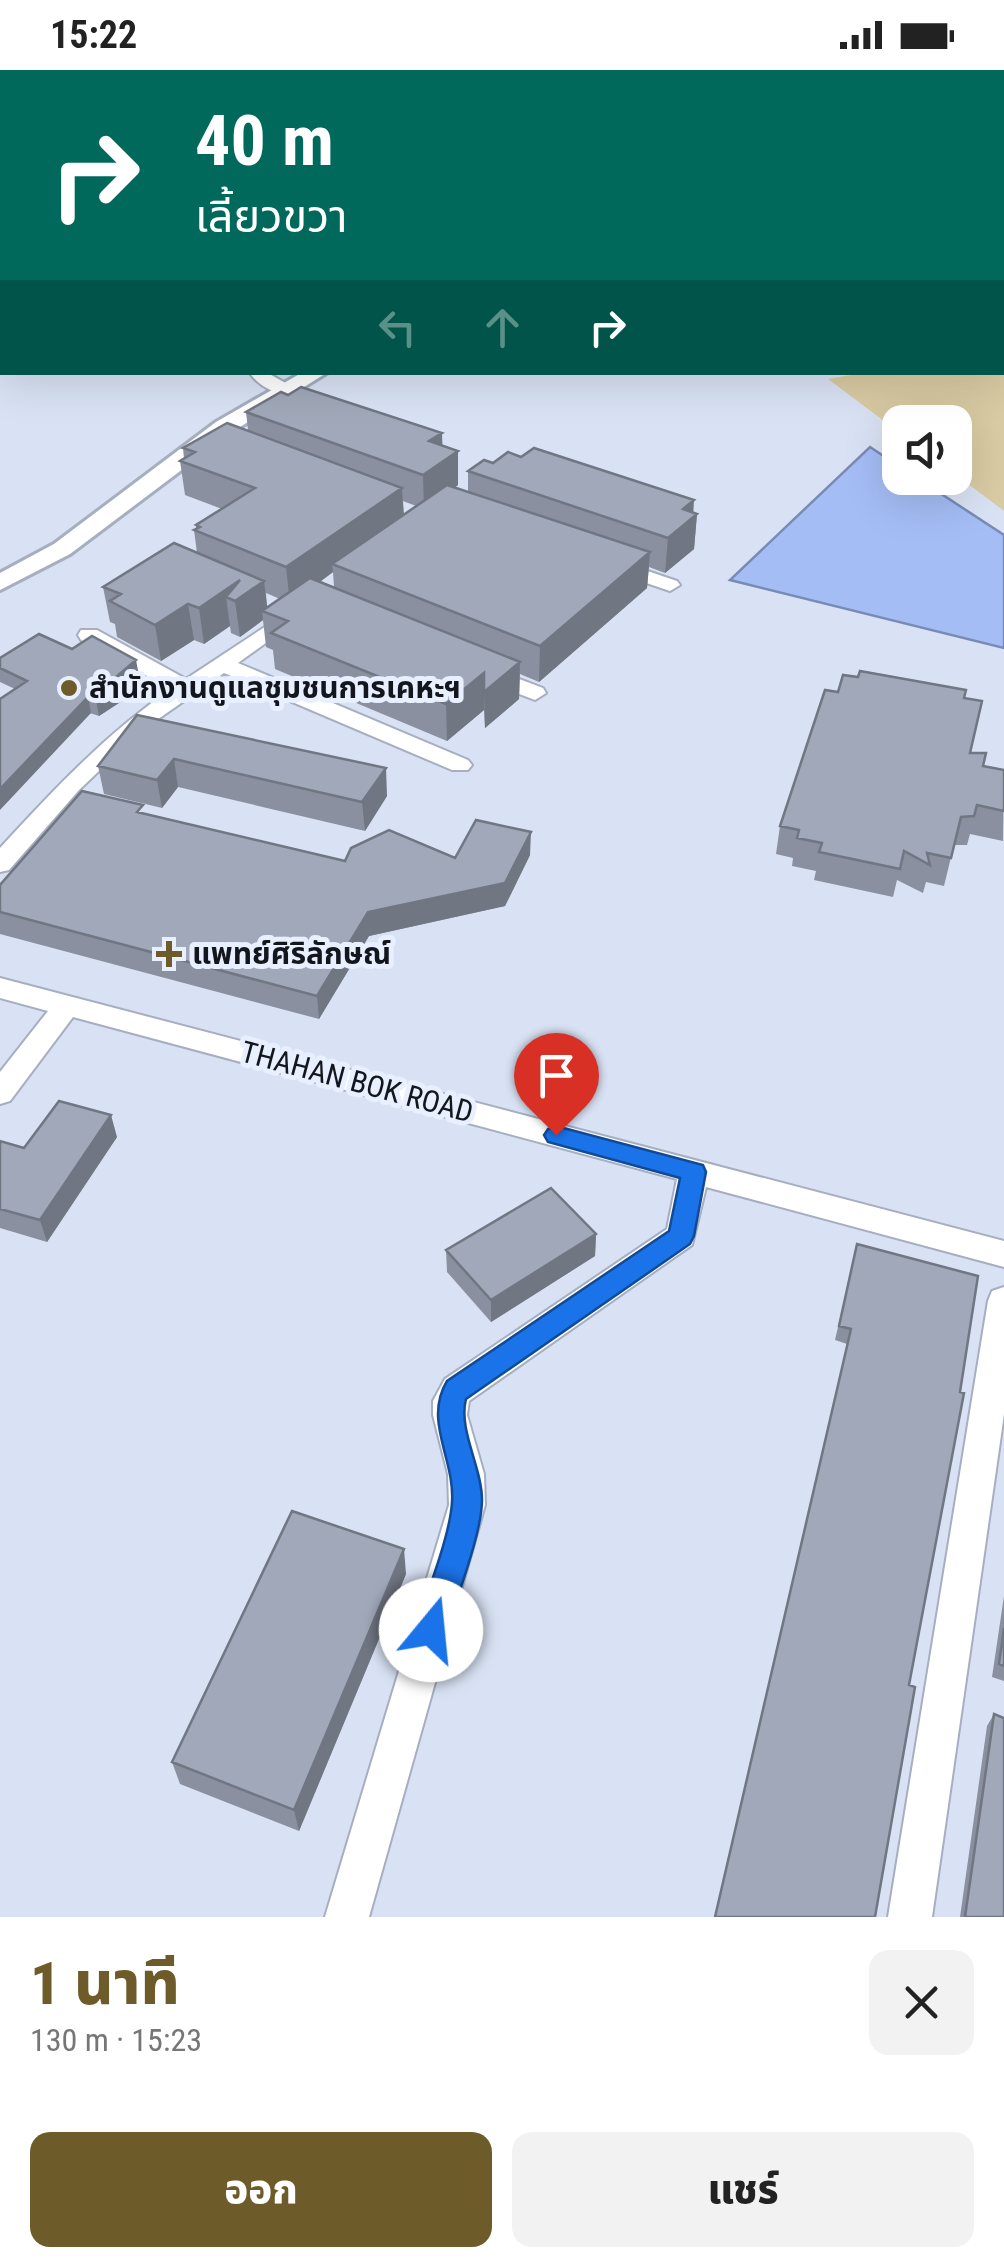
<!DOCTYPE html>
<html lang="th">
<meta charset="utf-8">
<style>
body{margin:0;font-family:"Roboto Condensed","Noto Sans Thai",sans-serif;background:#f2f2f2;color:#222;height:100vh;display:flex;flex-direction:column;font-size:38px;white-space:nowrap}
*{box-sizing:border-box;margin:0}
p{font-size:32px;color:#767676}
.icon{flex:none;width:55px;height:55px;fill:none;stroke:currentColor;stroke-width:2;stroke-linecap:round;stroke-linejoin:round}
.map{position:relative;height:1847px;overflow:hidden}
.sheet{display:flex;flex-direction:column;background:#fff;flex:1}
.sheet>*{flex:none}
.guide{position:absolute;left:0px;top:0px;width:1005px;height:305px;box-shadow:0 10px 40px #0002;background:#00695c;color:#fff;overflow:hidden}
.controls{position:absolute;left:882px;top:335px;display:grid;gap:20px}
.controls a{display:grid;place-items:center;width:90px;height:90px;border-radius:20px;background:#fff;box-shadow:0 10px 40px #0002;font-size:50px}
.pin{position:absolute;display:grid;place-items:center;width:85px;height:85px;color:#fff;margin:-102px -42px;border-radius:50% 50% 50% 0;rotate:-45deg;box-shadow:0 0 10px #0007}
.pin .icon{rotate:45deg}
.me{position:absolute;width:110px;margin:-55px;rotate:17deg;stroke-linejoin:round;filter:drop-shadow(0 0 8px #0008)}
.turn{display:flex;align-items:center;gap:35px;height:210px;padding:0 30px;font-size:45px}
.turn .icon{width:130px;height:130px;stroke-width:2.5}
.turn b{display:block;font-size:70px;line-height:85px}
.lanes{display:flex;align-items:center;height:95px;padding:0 30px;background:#0003;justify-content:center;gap:50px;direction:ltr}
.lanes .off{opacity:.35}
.round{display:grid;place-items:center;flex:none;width:105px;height:105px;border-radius:20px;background:#f2f2f2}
.summary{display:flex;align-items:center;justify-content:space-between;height:170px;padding:0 30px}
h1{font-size:60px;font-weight:800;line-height:75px;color:#6d5c2a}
.action{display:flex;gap:20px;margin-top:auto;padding:20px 30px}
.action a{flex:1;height:115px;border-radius:20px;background:#6d5c2a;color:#fff;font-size:40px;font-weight:800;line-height:115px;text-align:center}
.action a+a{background:#f2f2f2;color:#222}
.status{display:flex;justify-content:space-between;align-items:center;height:70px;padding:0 50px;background:#fff;direction:ltr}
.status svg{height:28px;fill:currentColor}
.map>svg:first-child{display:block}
.green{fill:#d9cba3}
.water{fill:#a4bdf5;stroke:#788bb4;stroke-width:2.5}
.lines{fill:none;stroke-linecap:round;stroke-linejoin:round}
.canal{fill:#a4bdf5;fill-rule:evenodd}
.minor-casing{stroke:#a6aebf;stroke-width:4}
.tertiary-casing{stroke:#a6aebf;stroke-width:6}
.primary-casing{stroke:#a6aebf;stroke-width:6}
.minor{fill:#fff;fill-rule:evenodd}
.tertiary{fill:#fff;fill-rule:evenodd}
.primary{fill:#fff;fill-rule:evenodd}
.wall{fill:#8a909f;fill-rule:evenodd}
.shaded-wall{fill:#707682}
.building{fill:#a0a8b9;stroke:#707682;stroke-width:2.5}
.route{fill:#1a73e8;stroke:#114b97;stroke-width:2.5}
.poi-dot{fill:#6d5c2a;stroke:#e8effe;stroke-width:4}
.labels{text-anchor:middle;stroke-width:10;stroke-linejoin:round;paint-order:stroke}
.poi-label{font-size:30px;font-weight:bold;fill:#13161c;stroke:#e8effe;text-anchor:start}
.street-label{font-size:30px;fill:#13161c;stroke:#e8effe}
</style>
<div class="status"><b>15:22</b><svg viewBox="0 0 49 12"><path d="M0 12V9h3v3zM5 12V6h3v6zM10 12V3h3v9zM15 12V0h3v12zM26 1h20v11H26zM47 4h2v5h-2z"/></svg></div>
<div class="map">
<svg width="1004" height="1847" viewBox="0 0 1004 1847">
<rect width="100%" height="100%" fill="#d9e2f4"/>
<!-- green -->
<path class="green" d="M 1004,278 L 1004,441 L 955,404 L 955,352 L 900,352 L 900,363 L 828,309 L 868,302 L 1002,302 Z"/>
<!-- water -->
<path class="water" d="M 870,377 L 900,397 L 900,408 L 917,408 L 1004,465 L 1004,578 L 730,510 Z"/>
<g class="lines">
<!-- canal -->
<path class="canal" d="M 622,0 L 656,0 L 658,2 L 624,2 Z
M 1002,40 L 1004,41 L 1004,51 L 1002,50 Z"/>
<defs>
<path id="minor" d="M 155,0 L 181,0 L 182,2 L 157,2 Z
M 244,0 L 269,0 L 270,2 L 246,2 Z
M 586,0 L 617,0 L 618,2 L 588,2 Z
M 680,0 L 712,0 L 713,2 L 682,2 Z
M 1002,46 L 1004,46 L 1004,54 L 1002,54 Z
M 0,131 L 2,131 L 2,139 L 0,139 Z
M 1002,199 L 1004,199 L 1004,209 L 1002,209 Z
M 249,302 L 266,302 L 296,319 C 281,330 258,316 249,302 Z
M 615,490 L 677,511 L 680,515 L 670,521 L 608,500 L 605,496 Z
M 292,539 L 299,541 L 303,545 L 299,549 L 238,593 L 468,690 L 472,695 L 468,700 L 452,700 L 224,603 L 141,661 L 79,720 L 9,800 L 0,802 L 0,778 C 53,720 106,664 171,619 L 81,570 L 78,565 L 81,560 L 97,560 L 186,609 Z
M 485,596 L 543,618 L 546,623 L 535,630 L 477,608 L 474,603 L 477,598 Z
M 0,908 L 1004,1171 L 1004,1197 L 706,1117 L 692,1175 L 469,1331 L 467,1345 L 484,1404 L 485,1435 L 369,1847 L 325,1847 L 449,1435 L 448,1404 L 433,1345 L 433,1331 L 445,1309 L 667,1159 L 677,1109 L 73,947 L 10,1031 L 0,1034 L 0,1002 L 48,941 L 0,928 Z
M 1004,1217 L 1004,1344 L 932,1847 L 888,1847 L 988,1231 L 992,1221 Z"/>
<path id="tertiary" d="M 1002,89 L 1004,89 L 1004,99 L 1002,99 Z
M 303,302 L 328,302 L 232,362 L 70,484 L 0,520 L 0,503 L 54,474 L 216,352 Z"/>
<path id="primary" d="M 2,150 L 2,164 L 0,165 L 0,151 Z"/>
</defs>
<!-- minor casing -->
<use href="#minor" class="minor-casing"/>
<!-- tertiary casing -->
<use href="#tertiary" class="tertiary-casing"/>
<!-- primary casing -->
<use href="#primary" class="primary-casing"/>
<!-- minor -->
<use href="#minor" class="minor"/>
<!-- tertiary -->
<use href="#tertiary" class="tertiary"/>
<!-- primary -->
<use href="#primary" class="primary"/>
</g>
<!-- wall -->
<path class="wall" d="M 246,342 L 442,363 L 442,376 L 458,415 L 455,417 L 468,422 L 468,401 L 693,443 L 697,444 L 694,479 L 665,503 L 649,497 L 647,518 L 539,612 L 520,604 L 519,629 L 485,658 L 484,640 L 447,671 L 275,599 L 273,580 L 266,577 L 263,550 L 240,567 L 231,563 L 230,556 L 204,574 L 194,570 L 161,591 L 117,567 L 115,554 L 110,552 L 103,517 L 197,483 L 194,460 L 196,459 L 196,455 L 222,439 L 185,425 L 180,391 L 184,389 L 183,378 L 248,360 ZM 403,431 L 416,436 L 404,444 ZM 333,502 L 334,517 L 320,512 ZM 266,523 L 280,529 L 267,538 Z
M 72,579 L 139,606 L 126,617 L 128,627 L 99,646 L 15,619 L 0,612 L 0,588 Z
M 838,622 L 964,628 L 970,683 L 983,696 L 1004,700 L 1003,771 L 970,764 L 967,775 L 954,775 L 944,816 L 926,812 L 923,823 L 897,810 L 893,827 L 814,810 L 816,801 L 792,796 L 793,788 L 776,784 L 780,756 Z
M 137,645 L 387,726 L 365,761 L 178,717 L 162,738 L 104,724 L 98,696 Z
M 145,744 L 345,791 L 530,785 L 505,836 L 369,866 L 319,949 L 0,864 L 0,815 Z
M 117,1067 L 47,1172 L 0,1158 L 0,1071 L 24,1078 Z
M 596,1164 L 595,1186 L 491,1252 L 447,1202 L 446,1180 Z
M 857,1174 L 909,1615 L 875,1847 L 847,1274 L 835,1270 Z
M 406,1504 L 299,1761 L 180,1714 L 172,1692 Z
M 1004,1526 L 1004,1611 L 992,1607 Z
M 994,1644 L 1004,1847 L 960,1847 L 987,1656 Z"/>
<!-- shaded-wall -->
<path class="shaded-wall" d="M 442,363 L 443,391 L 458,381 L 458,415 L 424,439 L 423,405 L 429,371 Z
M 402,418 L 404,452 L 332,494 L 333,502 L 290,533 L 286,497 Z
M 694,430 L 693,448 L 697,444 L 694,479 L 665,503 L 668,468 L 683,439 Z
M 650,482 L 647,518 L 539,612 L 540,576 Z
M 240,510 L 264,511 L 268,544 L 262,541 L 263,550 L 240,567 L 235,531 L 226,527 L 230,556 L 204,574 L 199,538 Z
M 188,534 L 194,570 L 161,591 L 155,555 Z
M 136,590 L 139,606 L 126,617 L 128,627 L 99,646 L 96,630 L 116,607 Z
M 520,592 L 519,629 L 485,658 L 484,622 Z
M 484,603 L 484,640 L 447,671 L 446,634 Z
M 88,627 L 91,643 L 0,740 L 0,719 Z
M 174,689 L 178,717 L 162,738 L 157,710 Z
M 386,698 L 387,726 L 365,761 L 362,732 Z
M 531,762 L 530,785 L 505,836 L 369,866 L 319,949 L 317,926 L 368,842 Z
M 111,1045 L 117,1067 L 47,1172 L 40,1150 Z
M 596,1164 L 595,1186 L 491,1252 L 491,1230 Z
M 404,1479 L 406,1504 L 299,1761 L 294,1740 Z"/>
<!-- building -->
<path class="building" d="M 301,317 L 442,363 L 429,371 L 458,381 L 423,405 L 246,342 L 281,322 L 288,325 Z
M 227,353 L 402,418 L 286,497 L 194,460 L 200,457 L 196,455 L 255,418 L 180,391 L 195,382 L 183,378 Z
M 534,378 L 694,430 L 683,439 L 697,444 L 668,468 L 468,401 L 484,390 L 493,393 L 508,382 L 521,387 Z
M 447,415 L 650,482 L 540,576 L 332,494 Z
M 174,473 L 264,511 L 235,531 L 226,527 L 240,510 L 199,538 L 188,534 L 155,555 L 110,531 L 121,524 L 103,517 Z
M 310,508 L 520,592 L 484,622 L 484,603 L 446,634 L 271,563 L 288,551 L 262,541 Z
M 39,564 L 72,579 L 92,566 L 136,590 L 116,607 L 125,611 L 96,630 L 88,627 L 0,719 L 0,629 L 27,611 L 0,598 L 0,588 Z
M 860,601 L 966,620 L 964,628 L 982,631 L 970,683 L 986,683 L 983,696 L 1004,700 L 1004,741 L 977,735 L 974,746 L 961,747 L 951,788 L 927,783 L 930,795 L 904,781 L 900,799 L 819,782 L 822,773 L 797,768 L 799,760 L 780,756 L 825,620 L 838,622 L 843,605 L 858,607 Z
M 137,645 L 386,698 L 362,732 L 174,689 L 157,710 L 98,696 Z
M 82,721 L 143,735 L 137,742 L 345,791 L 351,778 L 389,760 L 455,788 L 476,750 L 531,762 L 505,813 L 368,842 L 317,926 L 0,842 L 0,815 Z
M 59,1031 L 111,1045 L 40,1150 L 0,1139 L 0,1071 L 24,1078 Z
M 551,1118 L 596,1164 L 491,1230 L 446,1180 Z
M 857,1174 L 978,1206 L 960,1322 L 964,1323 L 909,1615 L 915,1617 L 875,1847 L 715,1847 L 851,1259 L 839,1256 Z
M 292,1441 L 404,1479 L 294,1740 L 172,1692 Z
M 1004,1558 L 1004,1596 L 999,1594 Z
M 994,1644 L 1004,1648 L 1004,1847 L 965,1847 Z"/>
<!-- route -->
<path class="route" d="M 556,1056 L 703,1095 L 706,1102 L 694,1166 L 690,1174 L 466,1329 C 458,1360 482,1397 482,1430 C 482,1463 457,1526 447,1560 L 442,1571 L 431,1576 L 420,1571 L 415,1560 C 426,1525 450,1467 452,1432 C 455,1389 423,1351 447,1311 L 669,1161 L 680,1108 L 548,1072 L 544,1065 L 548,1059 Z"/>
<!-- markers -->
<g class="poi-dot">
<circle cx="69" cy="618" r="10"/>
<path d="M164 869h10v10h10v10h-10v10h-10v-10h-10v-10h10z"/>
</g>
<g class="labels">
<!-- poi labels -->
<g class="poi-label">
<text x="89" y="628">สำนักงานดูแลชุมชนการเคหะฯ</text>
<text x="192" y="894">แพทย์ศิริลักษณ์</text>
</g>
<!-- street labels -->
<g class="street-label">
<text transform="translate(357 1012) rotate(15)" y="10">THAHAN BOK ROAD</text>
</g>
</g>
</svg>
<div class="controls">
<a><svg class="icon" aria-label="sound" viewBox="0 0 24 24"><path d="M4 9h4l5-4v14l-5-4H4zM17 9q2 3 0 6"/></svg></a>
</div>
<div class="pin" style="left:556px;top:1065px;background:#d93025"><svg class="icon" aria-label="arrive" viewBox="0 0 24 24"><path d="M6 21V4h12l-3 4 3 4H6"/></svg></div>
<svg class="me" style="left:431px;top:1560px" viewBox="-20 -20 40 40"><circle r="19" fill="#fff"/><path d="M0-13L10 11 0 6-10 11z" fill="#1a73e8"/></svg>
<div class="guide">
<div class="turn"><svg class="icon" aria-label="right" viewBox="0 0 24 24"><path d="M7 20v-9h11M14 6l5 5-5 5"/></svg><div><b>40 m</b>เลี้ยวขวา</div></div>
<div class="lanes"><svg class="icon off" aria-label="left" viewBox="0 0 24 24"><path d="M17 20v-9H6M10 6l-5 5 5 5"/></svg><svg class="icon off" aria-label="ahead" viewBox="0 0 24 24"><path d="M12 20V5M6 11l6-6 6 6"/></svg><svg class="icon" aria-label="right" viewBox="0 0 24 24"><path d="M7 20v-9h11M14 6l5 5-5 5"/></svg></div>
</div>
</div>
<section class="sheet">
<div class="summary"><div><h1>1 นาที</h1><p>130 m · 15:23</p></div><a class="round"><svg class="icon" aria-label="close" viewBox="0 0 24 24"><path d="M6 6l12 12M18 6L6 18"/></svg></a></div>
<div class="action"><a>ออก</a><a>แชร์</a></div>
</section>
